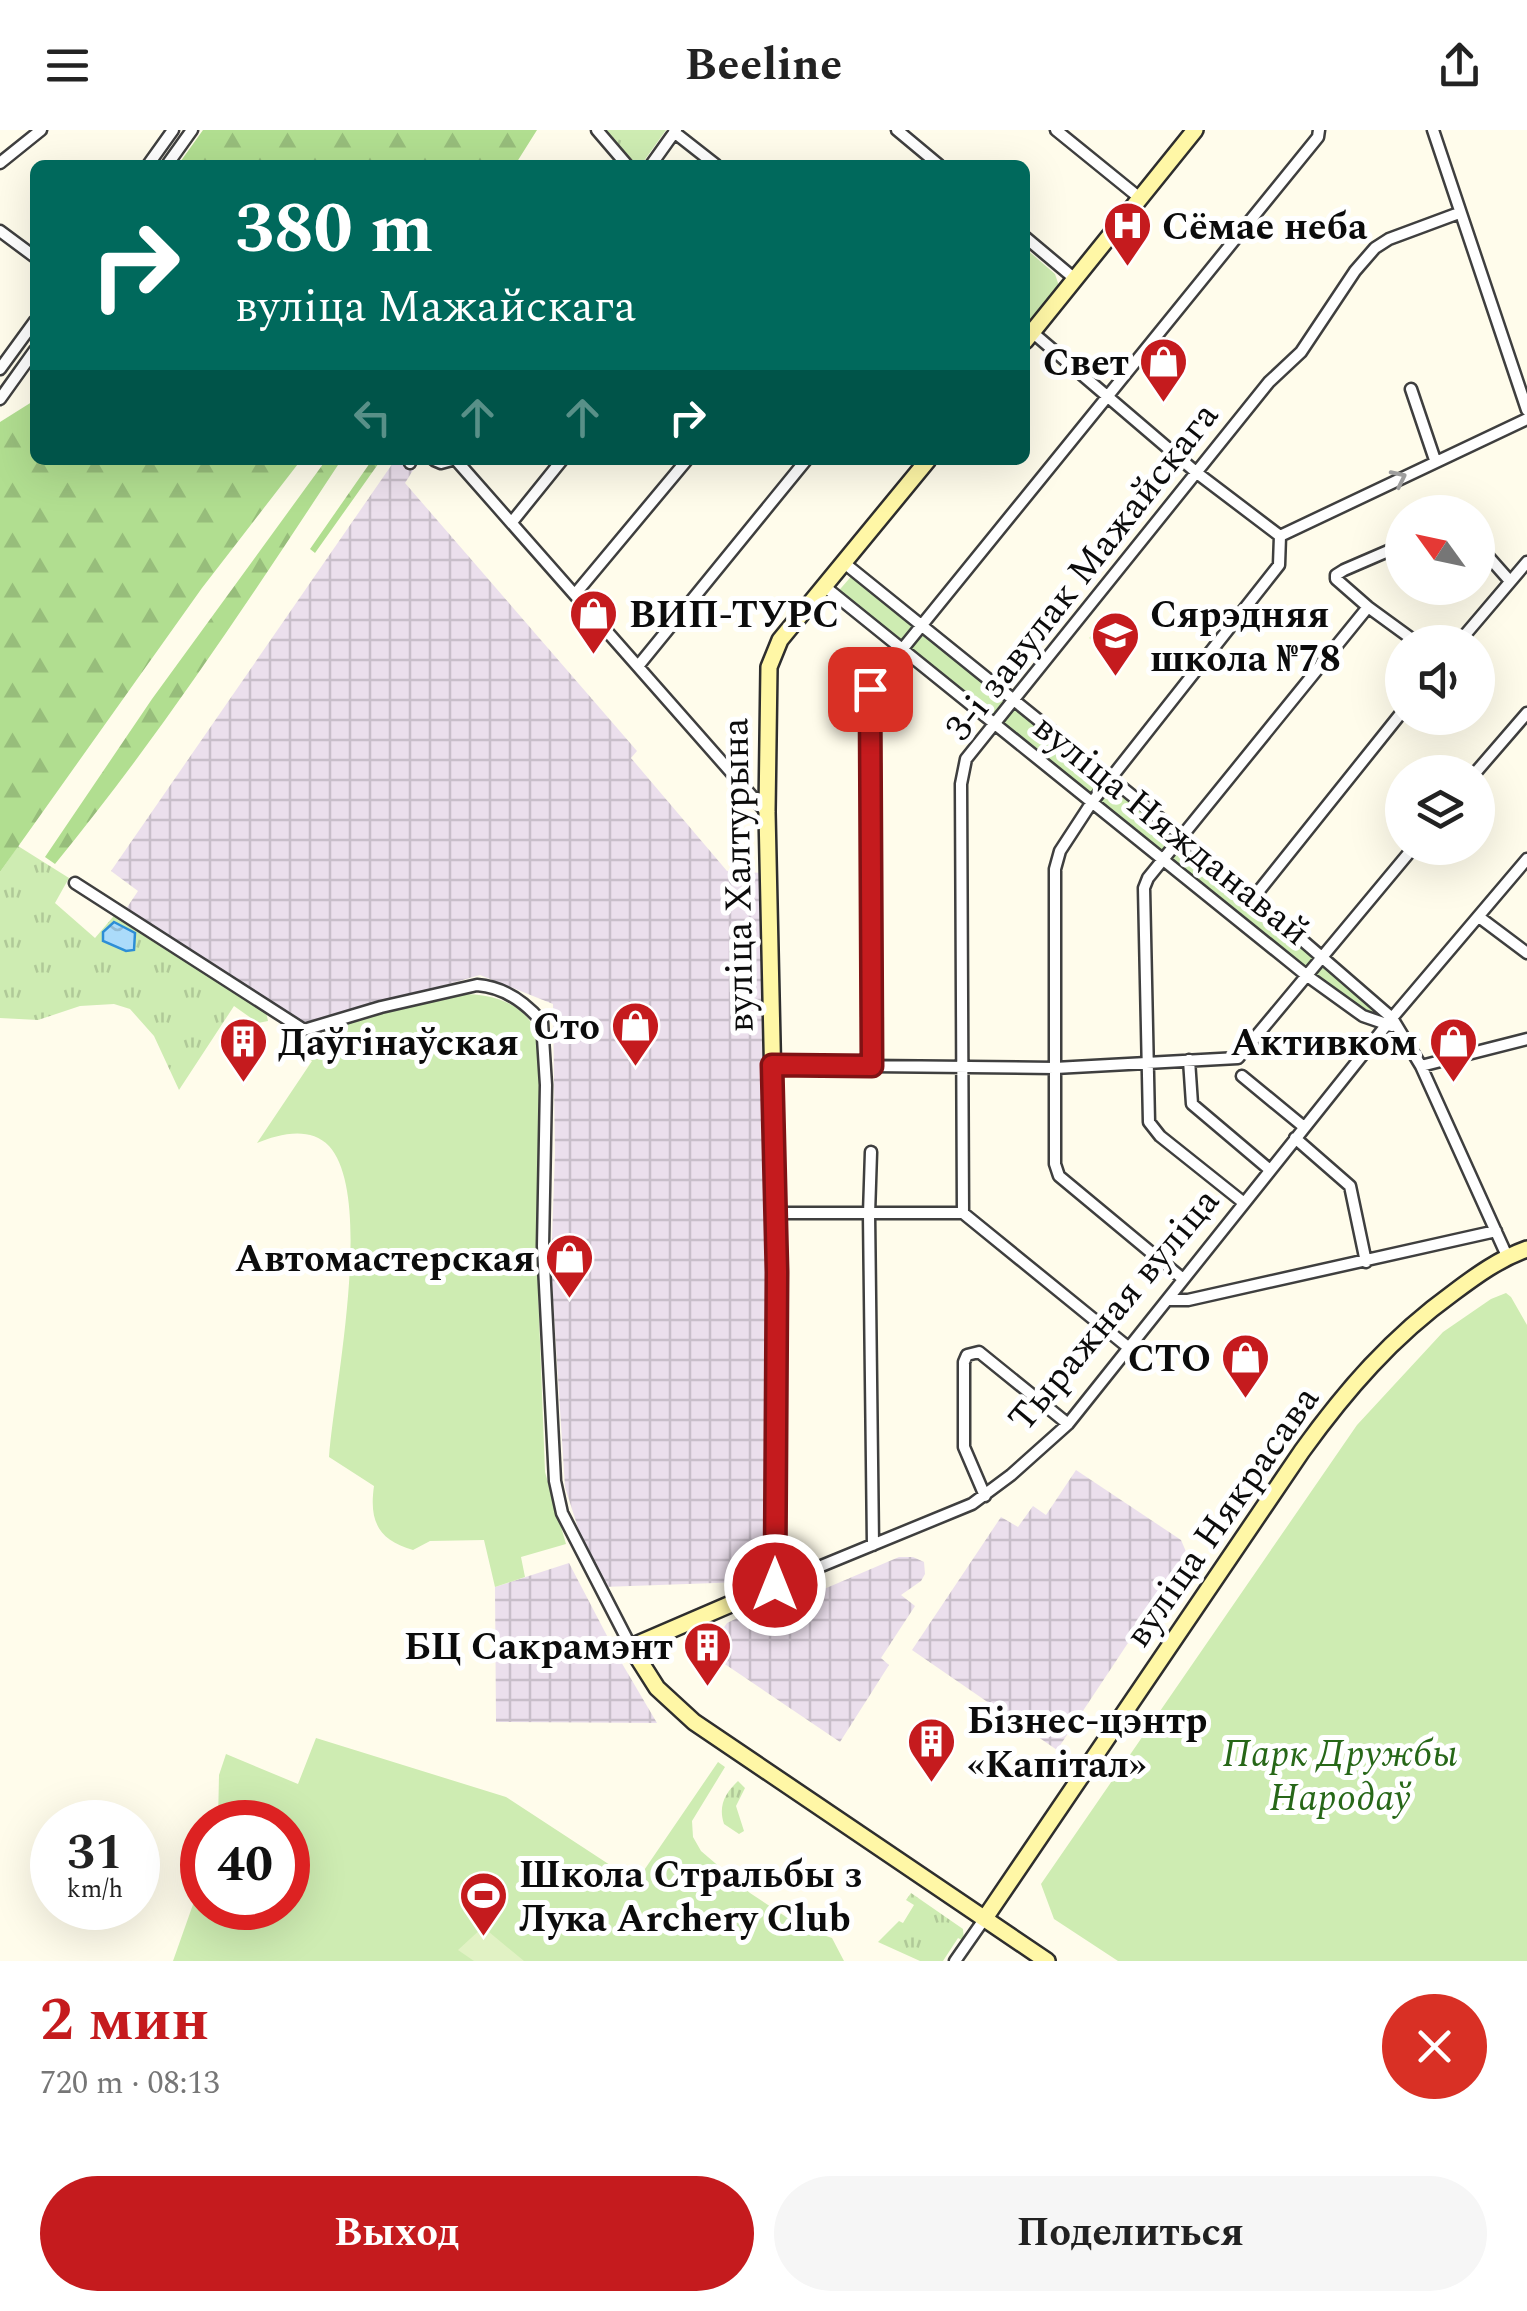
<!DOCTYPE html>
<html lang="ru">
<meta charset="utf-8">
<style>
body{margin:0;font-family:Spectral,serif;background:#f6f6f6;color:#222;height:100vh;display:flex;flex-direction:column;font-size:38px;white-space:nowrap}
*{box-sizing:border-box;margin:0}
p{font-size:32px;color:#767676}
.icon{flex:none;width:55px;height:55px;fill:none;stroke:currentColor;stroke-width:2;stroke-linecap:round;stroke-linejoin:round}
.map{position:relative;height:1831px;overflow:hidden}
.panel{display:flex;flex-direction:column;background:#fff;flex:1}
.panel>*{flex:none}
.banner{position:absolute;left:30px;top:30px;width:1000px;height:305px;border-radius:15px;box-shadow:0 10px 40px #0002;background:#00695c;color:#fff;overflow:hidden}
.needle{width:65px;rotate:303deg}
.fabs{position:absolute;left:1385px;top:365px;display:grid;gap:20px}
.fabs a{display:grid;place-items:center;width:110px;height:110px;border-radius:50%;background:#fff;box-shadow:0 10px 40px #0002;font-size:50px}
.speed{position:absolute;left:30px;top:1670px;display:flex;gap:20px;font-size:50px;font-weight:700;text-align:center}
.speed>*{display:grid;place-content:center;width:130px;height:130px;border-radius:50%;background:#fff;box-shadow:0 10px 40px #0002;line-height:1}
.speed small{font-size:25px;font-weight:400}
.speed .limit{border:15px solid #d22;background:#fff;color:#111}
.pin{position:absolute;display:grid;place-items:center;width:85px;height:85px;color:#fff;margin:-42px;border-radius:20px;box-shadow:0 5px 15px #0006}
.me{position:absolute;width:110px;margin:-55px;rotate:0deg;stroke-linejoin:round;filter:drop-shadow(0 0 8px #0008)}
.turn{display:flex;align-items:center;gap:35px;height:210px;padding:0 40px;font-size:45px}
.turn .icon{width:130px;height:130px;stroke-width:2.5}
.turn b{display:block;font-size:70px;line-height:85px}
.lanes{display:flex;align-items:center;height:95px;padding:0 40px;background:#0003;justify-content:center;gap:50px;direction:ltr}
.lanes .off{opacity:.35}
.round{display:grid;place-items:center;flex:none;width:105px;height:105px;border-radius:52px;background:#f6f6f6}
.summary{display:flex;align-items:center;justify-content:space-between;height:170px;padding:0 40px}
h1{font-size:60px;font-weight:700;line-height:75px;color:#c51b1e}
.button{display:flex;gap:20px;margin-top:auto;padding:20px 40px}
.button a{flex:1;height:115px;border-radius:60px;background:#c51b1e;color:#fff;font-size:40px;font-weight:700;line-height:115px;text-align:center}
.button a+a{background:#f6f6f6;color:#222}
header{display:flex;justify-content:space-between;align-items:center;height:130px;padding:0 40px;background:#fff;font-size:45px;font-weight:700}
.map>svg:first-child{display:block}
.industrial{fill:url(#industrial-grid)}
.grass{fill:url(#grass-tufts)}
.forest{fill:url(#forest-firs)}
.park{fill:#ceecb2}
.pitch{fill:#e1f2c4}
.water{fill:url(#water-ripples);stroke:#2d8ed6;stroke-width:2.5}
.lines{fill:none;stroke-linecap:round;stroke-linejoin:round}
.street-casing{stroke:#3f3f3f;stroke-width:15}
.secondary-casing{stroke:#2e2e2e;stroke-width:20}
.street{stroke:#fff;stroke-width:10}
.secondary{stroke:#fff7a6;stroke-width:15}
.oneway{stroke:#9e9e9e}
.route-casing{stroke:#801214;stroke-width:25}
.route{stroke:#c51b1e;stroke-width:18}
.labels{text-anchor:middle;stroke-width:10;stroke-linejoin:round;paint-order:stroke}
.poi-label{font-size:38px;font-weight:bold;fill:#0c0c0c;stroke:#fff;text-anchor:start}
.street-label{font-size:38px;fill:#0c0c0c;stroke:#fff}
.park-label{font-size:38px;font-style:italic;fill:#276718;stroke:#fff}
</style>
<header><svg class="icon" aria-label="menu" viewBox="0 0 24 24"><path d="M4 6h16M4 12h16M4 18h16"/></svg>Beeline<svg class="icon" aria-label="share" viewBox="0 0 24 24"><path d="M12 15V3M7 8l5-5 5 5M5 13v7h14v-7"/></svg></header>
<div class="map">
<svg width="1527" height="1831" viewBox="0 0 1527 1831">
<defs>
<pattern id="industrial-grid" width="8" height="8" patternUnits="userSpaceOnUse" patternTransform="scale(2.5)"><rect width="8" height="8" fill="#ebdfec"/><path d="M0 4h8M4 0v8" fill="none" stroke="#c8bec9"/></pattern>
<pattern id="grass-tufts" width="24" height="20" patternUnits="userSpaceOnUse" patternTransform="scale(2.5)"><rect width="24" height="20" fill="#ceecb2"/><path d="M3 7l-1-3M5 7V3M7 7l1-3M15 17l-1-3M17 17v-4M19 17l1-3" fill="none" stroke="#b0c998"/></pattern>
<pattern id="forest-firs" width="22" height="20" patternUnits="userSpaceOnUse" patternTransform="scale(2.5)"><rect width="22" height="20" fill="#b1de90"/><path d="M5 1l3.5 6h-7zM16 11l3.5 6h-7z" fill="#97bd7b"/></pattern>
<pattern id="water-ripples" width="26" height="14" patternUnits="userSpaceOnUse" patternTransform="scale(2.5)"><rect width="26" height="14" fill="#abdbfa"/><path d="M2 4q2-2 4 0t4 0M15 11q2-2 4 0t4 0" fill="none" stroke="#92bbd5"/></pattern>
</defs>
<rect width="100%" height="100%" fill="#fffceb"/>
<!-- industrial -->
<path class="industrial" d="M 395,330 L 406,330 L 415,337 L 405,353 L 637,621 L 631,628 L 727,741 L 763,743 L 766,774 L 769,1451 L 603,1457 L 586,1423 L 565,1357 L 551,1138 L 555,1023 L 553,874 L 480,845 L 305,895 L 126,779 L 138,761 L 111,741 Z
M 1076,1340 L 1181,1410 L 1187,1424 L 1057,1620 L 912,1520 L 1001,1387 L 1018,1397 L 1033,1376 L 1046,1385 Z
M 899,1427 L 913,1427 L 924,1432 L 925,1444 L 921,1451 L 901,1465 L 915,1476 L 881,1528 L 889,1535 L 840,1612 L 707,1522 L 727,1493 L 812,1452 L 817,1462 Z
M 569,1433 L 617,1525 L 657,1593 L 496,1592 L 495,1457 Z"/>
<!-- grass -->
<path class="grass" d="M 603,0 L 666,0 L 641,35 L 633,35 Z
M 18,716 L 69,748 L 55,773 L 95,808 L 118,781 L 266,882 L 268,891 L 258,893 L 234,876 L 179,960 L 154,906 L 130,879 L 114,874 L 80,876 L 38,890 L 0,888 L 0,742 Z
M 738,1651 L 745,1658 L 736,1676 L 744,1701 L 739,1704 L 724,1694 C 718,1676 725,1663 738,1651 Z
M 911,1763 L 963,1799 L 964,1811 L 958,1808 L 943,1831 L 920,1831 L 878,1812 L 899,1791 L 903,1793 L 914,1775 L 906,1770 Z"/>
<!-- forest -->
<path class="forest" d="M 203,0 L 537,0 L 515,35 L 178,35 Z
M 35,270 L 35,330 L 301,330 L 202,458 L 0,742 L 0,292 Z
M 326,330 L 338,335 C 248,472 159,607 55,734 L 45,727 L 152,569 Z
M 372,330 L 381,330 L 315,423 L 310,419 Z"/>
<!-- park -->
<path class="park" d="M 1025,118 L 1055,144 L 1059,156 L 1025,197 Z
M 855,442 L 1124,658 L 1389,885 L 1382,894 L 1354,880 L 835,465 Z
M 463,864 C 490,864 523,872 535,900 C 539,909 539,923 540,933 L 538,1160 L 545,1342 L 566,1414 L 521,1427 L 525,1447 L 495,1457 L 484,1410 L 430,1411 L 413,1420 C 378,1410 369,1391 374,1356 L 329,1327 C 334,1258 375,1067 329,1016 C 310,996 279,1004 257,1013 L 312,931 L 286,913 L 287,907 L 306,908 L 369,887 Z
M 1506,1163 L 1511,1167 L 1527,1195 L 1527,1831 L 1118,1831 L 1054,1789 L 1041,1754 L 1357,1295 L 1443,1202 L 1491,1169 Z
M 316,1608 L 506,1667 L 636,1752 L 718,1632 L 725,1637 L 692,1691 L 693,1707 L 701,1721 L 750,1763 L 803,1798 L 832,1808 L 844,1831 L 173,1831 L 202,1749 L 202,1778 L 288,1778 L 288,1692 L 218,1692 L 219,1645 L 226,1624 L 298,1654 Z"/>
<!-- pitch -->
<path class="pitch" d="M 1102,493 L 1129,516 L 1116,531 L 1089,508 Z
M 483,1797 L 524,1831 L 474,1831 L 458,1820 Z"/>
<!-- water -->
<path class="water" d="M 114,792 L 135,803 L 134,820 L 126,821 L 103,811 L 103,802 Z"/>
<g class="lines">
<defs>
<path id="street" d="M 597,0 L 627,35
M 897,0 L 939,35
M 1056,0 L 1141,69
M 1433,0 L 1527,280
M 674,2 L 716,35
M 0,33 L 41,0
M 148,35 L 173,0
M 167,35 L 192,0
M 651,35 L 676,0
M 0,101 L 35,127
M 1025,107 L 1075,149
M 1032,202 L 1197,343 L 1280,406 L 1279,435 L 1092,672 L 1060,721 L 1055,739 L 1055,1034 L 1059,1046 L 1183,1149
M 0,239 L 35,191
M 1411,259 L 1435,330
M 0,269 L 35,220
M 434,330 L 441,333 L 452,330
M 456,330 L 766,682
M 410,333 L 411,330
M 512,392 L 562,330
M 1280,406 L 1527,289
M 1402,415 L 1344,440 L 1336,445 L 1336,449 L 1368,477 L 1416,512
M 1478,415 L 1509,450
M 843,432 L 1182,706 L 1392,888 L 1421,936 L 1507,1126
M 824,456 L 1306,845 L 1363,886 L 1392,896
M 576,463 L 687,330
M 1459,512 L 1527,432
M 639,535 L 806,330
M 1476,642 L 1527,583
M 75,753 L 304,900 L 381,877 L 477,855 C 504,857 525,872 542,892 L 546,955 L 543,1116 L 555,1351 L 562,1383 L 631,1517
M 1254,767 L 1402,582
M 1479,787 L 1527,823
M 1189,930 L 1192,974 L 1270,1040
M 772,935 L 1055,938 L 1238,928 L 1413,718
M 872,935 L 870,559 L 1318,7 L 1319,0
M 1421,936 L 1527,909
M 1242,946 L 1304,997
M 1295,1008 L 1350,1056 L 1366,1132
M 871,1022 L 869,1084 L 873,1415
M 1244,1073 L 1160,1006 L 1149,992 L 1144,758 L 1148,748 L 1368,477
M 776,1083 L 963,1083
M 963,1083 L 961,654 L 966,629 L 1269,252 L 1301,222 L 1355,141 L 1375,118 L 1389,109 L 1459,83
M 963,1083 L 1129,1218
M 1167,1170 L 1188,1170 L 1496,1101
M 985,1366 L 964,1317 L 964,1232 L 967,1225 L 979,1222 L 1068,1294
M 775,1455 L 972,1374 L 1011,1345 L 1068,1294 L 1392,888 L 1527,729
M 955,1831 L 985,1788"/>
<path id="secondary" d="M 1025,211 L 1195,0
M 928,330 L 780,510 L 769,537 L 767,682 L 777,1142 L 775,1455 L 631,1517 L 657,1558 L 694,1592 L 1047,1831
M 985,1788 L 1302,1321 C 1346,1260 1392,1207 1453,1163 C 1477,1145 1499,1129 1527,1119"/>
</defs>
<!-- street casing -->
<use href="#street" class="street-casing"/>
<!-- secondary casing -->
<use href="#secondary" class="secondary-casing"/>
<!-- street -->
<use href="#street" class="street"/>
<!-- secondary -->
<use href="#secondary" class="secondary"/>
</g>
<!-- one-way arrows -->
<defs><path id="oneway-chevron" d="M-2-3.5L2.5 0L-2 3.5" fill="none" stroke-width="1.6" stroke-linecap="round" stroke-linejoin="round" transform="scale(2.5)"/></defs>
<use class="oneway" href="#oneway-chevron" transform="translate(1399 348) rotate(-26)"/>
<g class="lines">
<defs>
<path id="route" d="M 775,1455 L 777,1142 L 772,935 L 872,936 L 870,559"/>
</defs>
<!-- route casing -->
<use href="#route" class="route-casing"/>
<!-- route -->
<use href="#route" class="route"/>
</g>
<!-- icons -->
<defs>
<symbol id="hospital-pin" viewBox="-11 -11 22 30"><path d="M0 17L-7.5 6A9.5 9.5 0 1 1 7.5 6Z" fill="#c51b1e" stroke="#fff"/><path d="M-5-5h3v3.5h4V-5h3V5h-3V1.5h-4V5h-3Z" fill="#fff"/></symbol>
<symbol id="shop-pin" viewBox="-11 -11 22 30"><path d="M0 17L-7.5 6A9.5 9.5 0 1 1 7.5 6Z" fill="#c51b1e" stroke="#fff"/><path d="M-5-2.5h2.3a2.7 3.5 0 0 1 5.4 0H5L5.5 6h-11ZM-1.5-2.5h3a1.5 2.3 0 0 0-3 0Z" fill="#fff"/></symbol>
<symbol id="school-pin" viewBox="-11 -11 22 30"><path d="M0 17L-7.5 6A9.5 9.5 0 1 1 7.5 6Z" fill="#c51b1e" stroke="#fff"/><path d="M0-5L7-2L0 1L-7-2ZM-4 1L0 2.5L4 1V4Q0 6-4 4Z" fill="#fff"/></symbol>
<symbol id="building-pin" viewBox="-11 -11 22 30"><path d="M0 17L-7.5 6A9.5 9.5 0 1 1 7.5 6Z" fill="#c51b1e" stroke="#fff"/><path d="M-4-6H4V6H1V3H-1V6H-4ZM-2.5-4.3h1.7v1.8h-1.7ZM.8-4.3h1.7v1.8H.8ZM-2.5-1h1.7V.8h-1.7ZM.8-1h1.7V.8H.8Z" fill="#fff"/></symbol>
<symbol id="stadium-pin" viewBox="-11 -11 22 30"><path d="M0 17L-7.5 6A9.5 9.5 0 1 1 7.5 6Z" fill="#c51b1e" stroke="#fff"/><path d="M0-5a6.5 5 0 1 0 0 10a6.5 5 0 1 0 0-10ZM-3.5-1.8h7v3.6h-7Z" fill="#fff"/></symbol>
</defs>
<g fill-rule="evenodd">
<use href="#hospital-pin" x="1100" y="68" width="55" height="75"/>
<use href="#shop-pin" x="1136" y="204" width="55" height="75"/>
<use href="#shop-pin" x="566" y="456" width="55" height="75"/>
<use href="#school-pin" x="1088" y="478" width="55" height="75"/>
<use href="#shop-pin" x="608" y="868" width="55" height="75"/>
<use href="#building-pin" x="216" y="884" width="55" height="75"/>
<use href="#shop-pin" x="1426" y="884" width="55" height="75"/>
<use href="#shop-pin" x="542" y="1100" width="55" height="75"/>
<use href="#shop-pin" x="1218" y="1200" width="55" height="75"/>
<use href="#building-pin" x="680" y="1488" width="55" height="75"/>
<use href="#building-pin" x="904" y="1584" width="55" height="75"/>
<use href="#stadium-pin" x="456" y="1738" width="55" height="75"/>
</g>
<g class="labels">
<!-- poi labels -->
<g class="poi-label">
<text x="1162" y="109">Сёмае неба</text>
<text x="1129" y="245" text-anchor="end">Свет</text>
<text x="629" y="497">ВИП-ТУРС</text>
<text x="1150" y="497">Сярэдняя<tspan x="1150" dy="44">школа №78</tspan></text>
<text x="600" y="909" text-anchor="end">Сто</text>
<text x="278" y="925">Даўгінаўская</text>
<text x="1418" y="925" text-anchor="end">Активком</text>
<text x="535" y="1141" text-anchor="end">Автомастерская</text>
<text x="1211" y="1241" text-anchor="end">СТО</text>
<text x="673" y="1529" text-anchor="end">БЦ Сакрамэнт</text>
<text x="967" y="1603">Бізнес-цэнтр<tspan x="967" dy="44">«Капітал»</tspan></text>
<text x="519" y="1757">Школа Стральбы з<tspan x="519" dy="44">Лука Archery Club</tspan></text>
</g>
<!-- street labels -->
<g class="street-label">
<text transform="translate(1081 441) rotate(-52)" y="13">3-і завулак Мажайскага</text>
<text transform="translate(1172 699) rotate(39)" y="13">вуліца Няжданавай</text>
<text transform="translate(737 745) rotate(-91)" y="13">вуліца Халтурына</text>
<text transform="translate(1113 1179) rotate(-50)" y="13">Тыражная вуліца</text>
<text transform="translate(1221 1386) rotate(-55)" y="13">вуліца Някрасава</text>
</g>
<!-- park labels -->
<g class="park-label">
<text x="1340" y="1636">Парк Дружбы<tspan x="1340" dy="44">Народаў</tspan></text>
</g>
</g>
</svg>
<div class="fabs">
<a><svg class="needle" viewBox="-14 -14 28 28"><path d="M0-13l5 13h-10z" fill="#e53935"/><path d="M0 13l5-13h-10z" fill="#767676"/></svg></a>
<a><svg class="icon" aria-label="sound" viewBox="0 0 24 24"><path d="M4 9h4l5-4v14l-5-4H4zM17 9q2 3 0 6"/></svg></a>
<a><svg class="icon" aria-label="layers" viewBox="0 0 24 24"><path d="M12 4l9 5-9 5-9-5zM3 14l9 5 9-5"/></svg></a>
</div>
<div class="speed"><div>31<small>km/h</small></div><div class="limit">40</div></div>
<div class="pin" style="left:870px;top:559px;background:#d93025"><svg class="icon" aria-label="arrive" viewBox="0 0 24 24"><path d="M6 21V4h12l-3 4 3 4H6"/></svg></div>
<svg class="me" style="left:775px;top:1455px" viewBox="-20 -20 40 40"><circle r="17" fill="#c51b1e" stroke="#fff" stroke-width="3"/><path d="M0-11L8 9 0 5-8 9z" fill="#fff"/></svg>
<div class="banner">
<div class="turn"><svg class="icon" aria-label="right" viewBox="0 0 24 24"><path d="M7 20v-9h11M14 6l5 5-5 5"/></svg><div><b>380 m</b>вуліца Мажайскага</div></div>
<div class="lanes"><svg class="icon off" aria-label="left" viewBox="0 0 24 24"><path d="M17 20v-9H6M10 6l-5 5 5 5"/></svg><svg class="icon off" aria-label="ahead" viewBox="0 0 24 24"><path d="M12 20V5M6 11l6-6 6 6"/></svg><svg class="icon off" aria-label="ahead" viewBox="0 0 24 24"><path d="M12 20V5M6 11l6-6 6 6"/></svg><svg class="icon" aria-label="right" viewBox="0 0 24 24"><path d="M7 20v-9h11M14 6l5 5-5 5"/></svg></div>
</div>
</div>
<section class="panel">
<div class="summary"><div><h1>2 мин</h1><p>720 m · 08:13</p></div><a class="round" style="background:#d93025;color:#fff"><svg class="icon" aria-label="close" viewBox="0 0 24 24"><path d="M6 6l12 12M18 6L6 18"/></svg></a></div>
<div class="button"><a>Выход</a><a>Поделиться</a></div>
</section>
